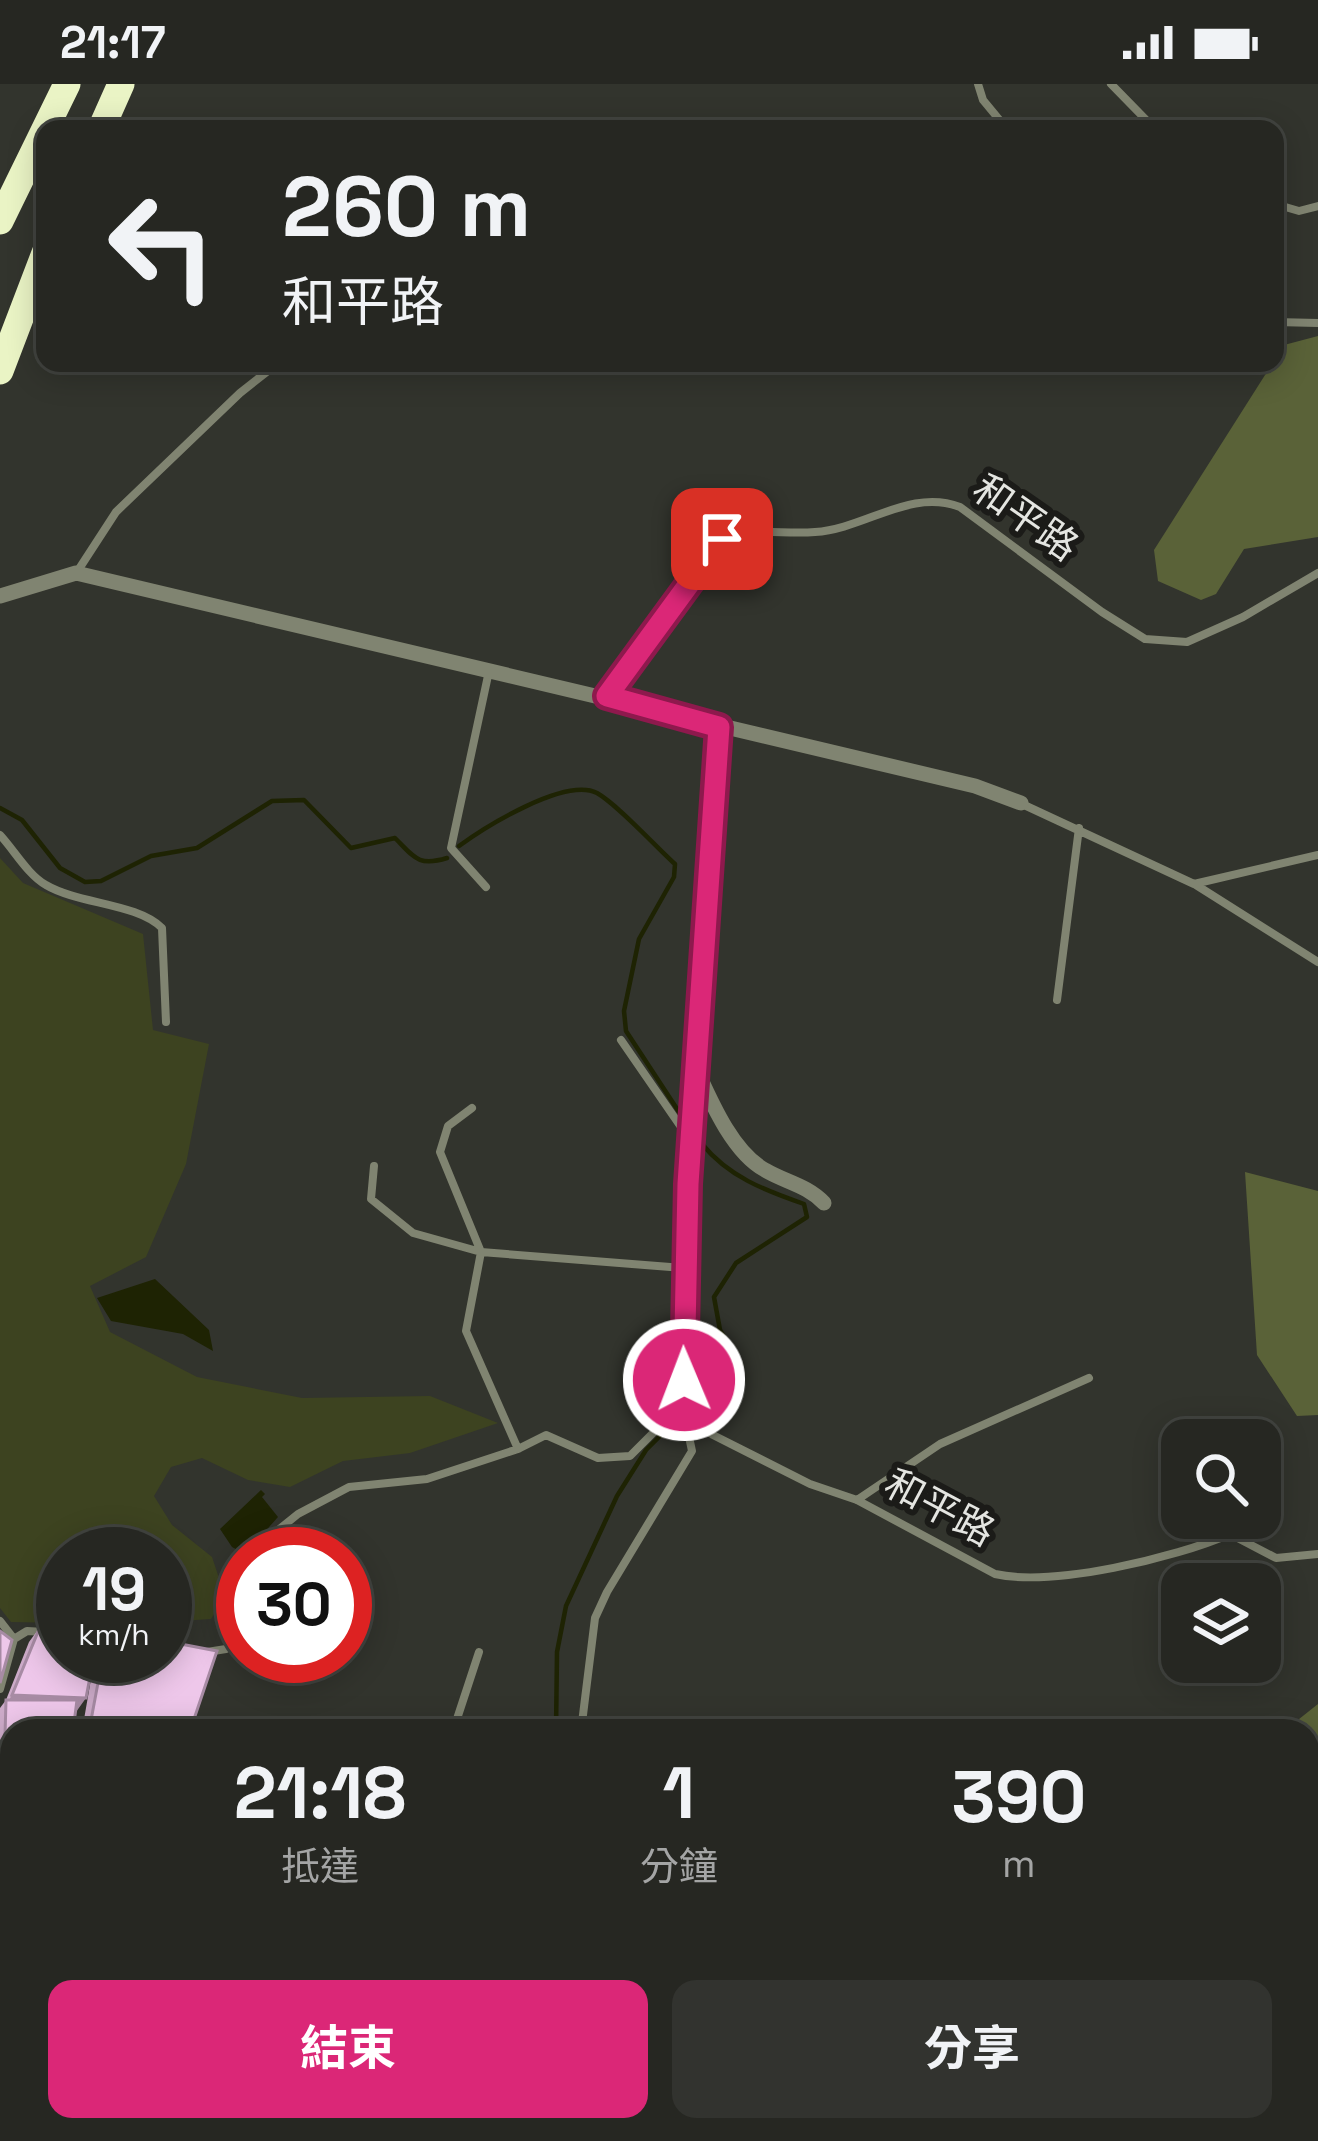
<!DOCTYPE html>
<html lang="zh-TW">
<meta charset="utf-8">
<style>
body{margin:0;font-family:"Space Grotesk","Noto Sans TC",sans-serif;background:#32332f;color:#f1f3f6;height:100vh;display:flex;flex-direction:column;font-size:45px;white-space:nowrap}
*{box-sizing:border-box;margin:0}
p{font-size:39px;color:#a4a5a5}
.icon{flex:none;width:66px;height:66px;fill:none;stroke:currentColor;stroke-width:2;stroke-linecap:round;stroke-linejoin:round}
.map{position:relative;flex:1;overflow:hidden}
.side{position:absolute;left:0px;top:1635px;width:1320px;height:423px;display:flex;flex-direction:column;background:#262722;border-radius:36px 36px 0 0;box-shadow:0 6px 30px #0003,0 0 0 3px #424440}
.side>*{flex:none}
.top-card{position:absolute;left:36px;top:36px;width:1248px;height:252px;border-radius:24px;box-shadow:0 6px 30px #0003,0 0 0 3px #424440;background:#262722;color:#f1f3f6;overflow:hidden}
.controls{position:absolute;left:1161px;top:1335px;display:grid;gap:24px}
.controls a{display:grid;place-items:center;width:120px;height:120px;border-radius:24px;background:#262722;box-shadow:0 6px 30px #0003,0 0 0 3px #424440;font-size:60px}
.speed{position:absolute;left:36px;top:1443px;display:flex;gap:24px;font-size:60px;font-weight:700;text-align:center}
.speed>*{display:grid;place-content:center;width:156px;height:156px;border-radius:50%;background:#262722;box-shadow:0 6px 30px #0003,0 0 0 3px #424440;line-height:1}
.speed small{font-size:30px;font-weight:400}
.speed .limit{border:18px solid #d22;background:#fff;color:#111}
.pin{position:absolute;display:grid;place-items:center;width:102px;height:102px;color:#fff;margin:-51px;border-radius:24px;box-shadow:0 6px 18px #0006}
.me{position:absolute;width:132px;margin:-66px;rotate:359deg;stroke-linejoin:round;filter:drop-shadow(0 0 9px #0008)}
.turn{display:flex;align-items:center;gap:42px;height:252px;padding:0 48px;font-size:54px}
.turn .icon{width:156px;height:156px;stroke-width:2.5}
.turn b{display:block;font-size:84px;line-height:102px}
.eta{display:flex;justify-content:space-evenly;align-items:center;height:204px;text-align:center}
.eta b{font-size:72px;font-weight:700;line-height:84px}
.action{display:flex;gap:24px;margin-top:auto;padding:24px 48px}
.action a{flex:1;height:138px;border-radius:24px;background:#db2777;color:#fff;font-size:48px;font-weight:700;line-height:138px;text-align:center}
.action a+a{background:#32332f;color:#f1f3f6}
.status{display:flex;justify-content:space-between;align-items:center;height:84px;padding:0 60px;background:#262722;direction:ltr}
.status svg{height:33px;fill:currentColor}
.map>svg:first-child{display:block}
.green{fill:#3d4320}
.forest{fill:#5a6238}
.water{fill:#1e2303}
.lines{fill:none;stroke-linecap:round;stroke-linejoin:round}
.stream{stroke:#1e2303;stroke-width:4.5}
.lane{stroke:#808471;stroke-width:8}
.street{stroke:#808471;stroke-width:15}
.highway{stroke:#eaf4c5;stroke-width:27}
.wall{fill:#cdabc9}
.shaded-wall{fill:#a78ba4}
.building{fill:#eec7ea;stroke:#a78ba4;stroke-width:3}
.route-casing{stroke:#8e194d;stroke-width:30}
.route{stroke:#db2777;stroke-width:21}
.labels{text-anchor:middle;stroke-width:12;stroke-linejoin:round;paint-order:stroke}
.street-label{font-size:39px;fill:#e4e5e1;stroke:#1b1b18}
</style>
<div class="status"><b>21:17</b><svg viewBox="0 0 49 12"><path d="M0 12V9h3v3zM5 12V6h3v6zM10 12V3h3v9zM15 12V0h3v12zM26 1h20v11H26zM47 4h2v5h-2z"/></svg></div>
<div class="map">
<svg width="1318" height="2057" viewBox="0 0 1318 2057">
<rect width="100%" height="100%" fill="#32342d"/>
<!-- green -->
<path class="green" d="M 0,774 L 23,799 L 143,850 L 153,946 L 209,960 L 186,1080 L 146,1173 L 90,1202 L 110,1248 L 197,1293 L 302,1314 L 430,1312 L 498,1339 L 410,1369 L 343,1377 L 290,1403 L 248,1396 L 202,1374 L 171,1383 L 154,1412 L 172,1441 L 212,1473 L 225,1512 L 211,1535 L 165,1538 L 165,1470 L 63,1470 L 63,1539 L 11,1538 L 0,1524 Z"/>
<!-- forest -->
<path class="forest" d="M 1318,252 L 1318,453 L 1244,465 L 1216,510 L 1201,516 L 1158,497 L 1154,466 L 1284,261 Z
M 1245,1088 L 1318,1107 L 1318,1331 L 1297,1332 L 1257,1271 Z
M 1318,1620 L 1318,1768 L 1308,1769 L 1308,1647 L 1284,1647 Z"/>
<!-- water -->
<path class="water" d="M 155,1195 L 209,1246 L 213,1267 L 183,1250 L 111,1237 L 97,1214 Z
M 261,1406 L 265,1410 L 262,1413 L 278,1433 L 245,1470 L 232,1463 L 220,1445 Z"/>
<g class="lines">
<!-- stream -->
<path class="stream" d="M 0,724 L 22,736 L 60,784 L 85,798 L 101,797 L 151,772 L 197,764 L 272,717 L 304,716 L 351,764 L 395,754 C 414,773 418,783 447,774
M 459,762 C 485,743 565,693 597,709 C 618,721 655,762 675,780 L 674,793 L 639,855 L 624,927 L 626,947 L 681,1031
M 699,1314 L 741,1281 L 720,1246 L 714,1213 L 736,1179 L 807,1133 L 804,1120 C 764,1106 729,1093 702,1060
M 556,1647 L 557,1568 L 566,1522 L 617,1412 L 646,1366 L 672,1340"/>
<!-- lane -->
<path class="lane" d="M 978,0 L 983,16 L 1007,45
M 1111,0 L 1155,45
M 1275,120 L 1299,127 L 1318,122
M 1275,238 L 1318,239
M 77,488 L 116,428 L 240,309 L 278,279
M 607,612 L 722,455 C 754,442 781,451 815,448 C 865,445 910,404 960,423 L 1102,528 L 1145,555 L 1187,558 L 1243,533 L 1318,489
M 1022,720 L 1194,800 L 1318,771
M 0,751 C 14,766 28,791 46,801 C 78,820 137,819 162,844 L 166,938
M 1196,801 L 1318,878
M 486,803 L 451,764 L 489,587
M 1057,916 L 1079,744
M 621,956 L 690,1056
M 472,1024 L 448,1042 L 440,1068 L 481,1168 L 683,1184
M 374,1082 L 371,1115 L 413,1149 L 481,1168 L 466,1247 L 518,1365 L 546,1351 L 598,1374 L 630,1372 L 669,1333 L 683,1329
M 685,1330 L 713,1351 L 810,1400 L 857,1416 L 995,1490 C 1053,1503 1175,1474 1230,1450 L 1276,1474 L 1318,1470
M 857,1416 L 940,1360 L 1089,1294
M 260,1470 L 277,1447 L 298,1430 L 349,1403 L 427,1395 L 518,1365
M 0,1537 L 14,1555
M 207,1568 L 226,1565 L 243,1552
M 0,1605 L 14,1555 L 27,1547 L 63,1549
M 453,1647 L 479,1568
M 581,1647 L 595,1534 L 607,1508 L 692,1367 L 684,1329
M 0,1722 L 12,1728
M 800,2046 L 825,2057
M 562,2057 L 576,2046
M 961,2057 L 1054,2046"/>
<!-- street -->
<path class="street" d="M 0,512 L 76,489 L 975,702 L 1021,719
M 699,991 C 713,1022 734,1069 765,1086 C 785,1098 807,1101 824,1119
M 684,1329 L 684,1185 L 720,643"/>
<!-- highway -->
<path class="highway" d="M 101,45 L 121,0
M 0,137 L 67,0
M 0,287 L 45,169"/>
</g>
<!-- wall -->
<path class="wall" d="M 40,1543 L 12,1647 L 12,1666 L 0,1667 L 0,1624 L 6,1616 L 29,1558 Z
M 95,1572 L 165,1572 L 190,1647 L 82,1647 Z
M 0,1754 L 12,1760 L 12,1851 L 9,1856 L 0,1852 Z"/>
<!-- shaded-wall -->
<path class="shaded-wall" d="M 12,1611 L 86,1614 L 76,1628 L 6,1621 Z
M 5,1652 L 12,1652 L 12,1666 L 0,1667 L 0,1659 Z"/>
<!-- building -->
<path class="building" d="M 40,1543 L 63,1546 L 63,1572 L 94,1572 L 86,1614 L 12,1611 Z
M 0,1547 L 12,1556 L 0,1599 Z
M 165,1557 L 217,1567 L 190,1647 L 89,1647 L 103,1572 L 165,1572 Z
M 6,1616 L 77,1616 L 73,1647 L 12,1647 L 12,1652 L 5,1652 Z
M 0,1754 L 12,1760 L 12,1838 L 0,1833 Z
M 593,2046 L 658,2046 L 668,2057 L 580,2057 Z
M 698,2047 L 725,2057 L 688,2057 Z"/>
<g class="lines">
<defs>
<path id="route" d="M 684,1296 L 688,1100 L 719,643 L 607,612 L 722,455"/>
</defs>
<!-- route casing -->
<use href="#route" class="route-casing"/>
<!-- route -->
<use href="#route" class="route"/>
</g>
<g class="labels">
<!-- street labels -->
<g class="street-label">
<text transform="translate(1026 433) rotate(35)" y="14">和平路</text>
<text transform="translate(940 1423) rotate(28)" y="14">和平路</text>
</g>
</g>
</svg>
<div class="controls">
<a><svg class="icon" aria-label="search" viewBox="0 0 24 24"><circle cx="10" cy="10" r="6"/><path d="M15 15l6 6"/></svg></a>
<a><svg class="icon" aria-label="layers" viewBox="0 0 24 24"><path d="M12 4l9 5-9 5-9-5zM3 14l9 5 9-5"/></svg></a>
</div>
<div class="speed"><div>19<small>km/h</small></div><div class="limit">30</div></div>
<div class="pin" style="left:722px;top:455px;background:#d93025"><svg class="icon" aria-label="arrive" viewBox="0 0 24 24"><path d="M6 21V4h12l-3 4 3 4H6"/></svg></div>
<svg class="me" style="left:684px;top:1296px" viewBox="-20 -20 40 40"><circle r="17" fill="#db2777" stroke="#fff" stroke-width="3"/><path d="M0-11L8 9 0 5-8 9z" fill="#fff"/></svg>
<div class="top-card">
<div class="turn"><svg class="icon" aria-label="left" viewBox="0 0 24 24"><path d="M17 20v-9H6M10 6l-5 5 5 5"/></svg><div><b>260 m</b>和平路</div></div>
</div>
<section class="side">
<div class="eta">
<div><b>21:18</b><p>抵達</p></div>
<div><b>1</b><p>分鐘</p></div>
<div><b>390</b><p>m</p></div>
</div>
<div class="action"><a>結束</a><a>分享</a></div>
</section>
</div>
